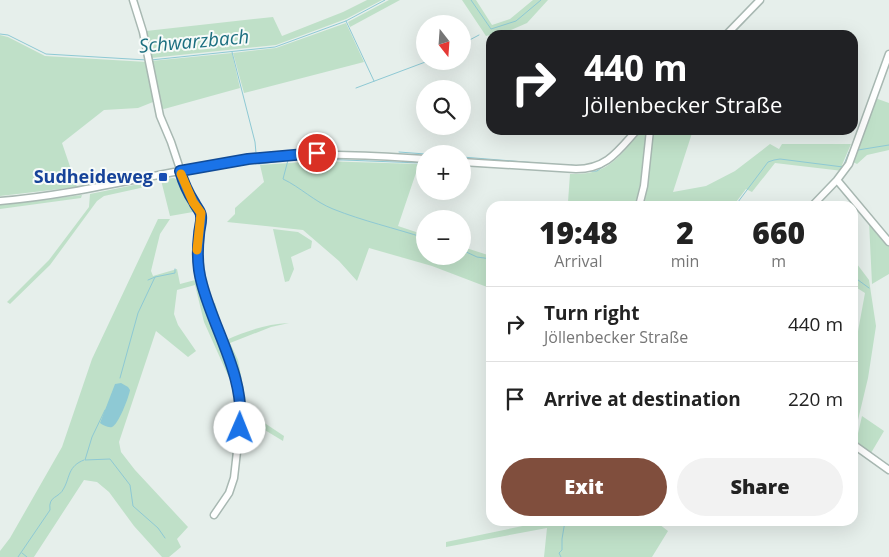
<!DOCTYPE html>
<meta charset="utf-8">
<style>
body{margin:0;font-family:"Open Sans",sans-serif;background:#f2f2f2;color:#222;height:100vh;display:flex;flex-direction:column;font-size:19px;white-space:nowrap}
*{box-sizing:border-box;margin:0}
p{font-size:16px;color:#767676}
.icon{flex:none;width:28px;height:28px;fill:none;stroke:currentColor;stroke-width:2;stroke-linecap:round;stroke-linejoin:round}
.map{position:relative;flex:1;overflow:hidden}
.sheet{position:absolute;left:486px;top:201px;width:372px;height:325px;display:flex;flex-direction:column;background:#fff;border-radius:15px;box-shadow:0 5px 20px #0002}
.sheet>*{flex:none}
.guide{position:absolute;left:486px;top:30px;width:372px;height:105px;border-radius:15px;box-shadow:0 5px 20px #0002;background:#202124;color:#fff;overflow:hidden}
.needle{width:32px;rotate:163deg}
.buttons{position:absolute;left:416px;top:15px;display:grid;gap:10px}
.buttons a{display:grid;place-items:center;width:55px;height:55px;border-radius:50%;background:#fff;box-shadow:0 5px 20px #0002;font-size:25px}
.pin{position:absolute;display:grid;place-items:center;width:42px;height:42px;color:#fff;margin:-21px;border:2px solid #fff;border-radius:50%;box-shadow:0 1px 5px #0007}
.me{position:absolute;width:55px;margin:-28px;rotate:1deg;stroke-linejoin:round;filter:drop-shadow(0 0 4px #0008)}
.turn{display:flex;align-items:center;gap:18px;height:105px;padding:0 15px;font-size:22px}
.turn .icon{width:65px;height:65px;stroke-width:2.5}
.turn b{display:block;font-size:35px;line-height:42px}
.eta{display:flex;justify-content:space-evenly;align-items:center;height:85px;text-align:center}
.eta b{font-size:30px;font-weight:800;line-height:35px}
.button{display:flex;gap:10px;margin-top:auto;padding:10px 15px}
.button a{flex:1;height:58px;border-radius:30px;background:#804e3d;color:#fff;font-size:20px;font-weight:800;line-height:58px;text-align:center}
.button a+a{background:#f2f2f2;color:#222}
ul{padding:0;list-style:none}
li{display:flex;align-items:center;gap:15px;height:75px;padding:0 15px;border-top:1px solid #e0e0e0}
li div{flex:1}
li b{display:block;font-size:19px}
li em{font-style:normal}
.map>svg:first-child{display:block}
.green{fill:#bfe0c8}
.water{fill:#8ec9d4}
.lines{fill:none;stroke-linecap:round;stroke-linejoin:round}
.stream{stroke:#8ec9d4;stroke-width:1}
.minor-casing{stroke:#a8b8b2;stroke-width:9}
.minor{stroke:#fff;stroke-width:6}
.route-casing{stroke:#114b97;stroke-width:12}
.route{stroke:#1a73e8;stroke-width:9}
.slow{stroke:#f59e0b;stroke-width:9}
.transit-dot{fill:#1a4fb4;stroke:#f7fbf9;stroke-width:2}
.labels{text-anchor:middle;stroke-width:4;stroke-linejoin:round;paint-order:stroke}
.transit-label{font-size:18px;font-weight:bold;fill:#164399;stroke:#f7fbf9;text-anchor:end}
.water-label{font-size:19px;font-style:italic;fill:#1c6f80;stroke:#f7fbf9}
</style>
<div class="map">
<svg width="889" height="557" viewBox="0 0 889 557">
<rect width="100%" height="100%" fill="#e6efeb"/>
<!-- green -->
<path class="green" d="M 367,0 L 382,0 L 346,19 L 276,45 L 151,58 L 146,31 L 273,17 L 282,36 L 343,12 Z
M 389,0 L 400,0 L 350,27 L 348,22 Z
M 462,0 L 476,0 L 492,25 L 510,19 L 533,0 L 548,0 L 527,23 L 511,30 L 486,36 Z
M 346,23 L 364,62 L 244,93 L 233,53 L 276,48 Z
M 0,35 L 8,37 L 45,56 L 147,62 L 151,81 L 153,102 L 138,108 L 104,110 L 62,143 L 77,187 L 0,196 Z
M 232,53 L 240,88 L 164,109 L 159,107 L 151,61 Z
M 875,98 L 889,103 L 889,150 L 867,155 L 857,164 L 853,162 Z
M 643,130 L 693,130 L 673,192 L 706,186 L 735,171 L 770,144 L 779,149 L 782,144 L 851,144 L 842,165 L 846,166 L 843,171 L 775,163 L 752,192 L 746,189 L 733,206 L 642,206 L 637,203 L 636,206 L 566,206 L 568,202 L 570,174 C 611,175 617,157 643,130 Z
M 319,161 L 419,164 L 398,226 L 425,235 L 425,256 L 462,256 L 463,247 L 491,256 L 491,296 L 487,287 L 432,266 L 369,248 L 357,281 L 339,261 L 303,230 L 227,222 L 235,214 L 235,208 L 264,182 L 260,165 Z
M 173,178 C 184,180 190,200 194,209 L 193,212 L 170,216 L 161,180 Z
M 144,183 L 145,187 L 104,196 L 97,201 L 50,265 L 10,304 L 7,302 L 49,260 L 89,207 L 90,194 Z
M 82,195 L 81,198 L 0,209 L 0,205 Z
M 158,219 L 170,219 L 160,234 L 151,271 L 153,276 L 177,269 L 180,284 L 199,279 L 207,304 L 215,303 L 226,340 C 247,331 266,324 289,323 L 271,327 L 230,343 L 238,360 L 248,412 L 284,436 L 283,441 L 243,417 L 238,379 L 230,380 L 204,322 L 195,285 L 177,290 L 174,314 L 178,325 L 196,351 L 188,357 L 156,331 L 119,442 L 121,452 L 135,470 L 188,527 L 177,539 L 181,547 L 169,557 L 162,557 L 134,526 L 109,492 L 97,482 L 84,480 L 34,557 L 0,557 L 0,551 L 10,538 L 62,447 L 92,359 Z
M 869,221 L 889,244 L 889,274 L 872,284 Z
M 273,229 L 298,232 L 312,241 L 311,248 L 291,257 L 294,269 L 289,281 L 285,282 Z
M 854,260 L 869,280 L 876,326 L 868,378 L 858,420 L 854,418 L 854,353 L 865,293 L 854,286 Z
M 862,416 L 884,431 L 871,453 L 856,442 Z
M 547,521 L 655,521 L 668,531 L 652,557 L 544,557 L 547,528 L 446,547 L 446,542 Z"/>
<!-- water -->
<path class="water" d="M 121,383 L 128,387 L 130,390 C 129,397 118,425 112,427 C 108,428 103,425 100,423 L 115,384 Z"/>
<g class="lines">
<!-- stream -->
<path class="stream" d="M 471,0 L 491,29 L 516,21 L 541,0
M 346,21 L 374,81
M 0,34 L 8,35 L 46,54 L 147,60
M 722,35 L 749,6
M 462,44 L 479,35
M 232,52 L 255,142 L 256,153
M 151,60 L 275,47 L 346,21 L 385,0
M 356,88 L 428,61
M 858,150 L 889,145
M 399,152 L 425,154
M 609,155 L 633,130
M 462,157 L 562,165
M 289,160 L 319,159 L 420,163
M 259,164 L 288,160 L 283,179 C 300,187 315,202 333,209 C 363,221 394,228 425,238
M 571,165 L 578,166
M 570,172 L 597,171 L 615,158
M 626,206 L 635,204
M 735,206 L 768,162 L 774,160 L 780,159 L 843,167 L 849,152
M 462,250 L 477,257 L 491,259
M 854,277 L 869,288
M 148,280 L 155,277
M 120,378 L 138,313 L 155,277 L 175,273 L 175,269
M 105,410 L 92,437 L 85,460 L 110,459 L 130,485 L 133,506 L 158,528 L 165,538
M 22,553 L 27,557
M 18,557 L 50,510 C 48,495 59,499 64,488 C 70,477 68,466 84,460
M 561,557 L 559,553 L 562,550 L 562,539 L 565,521"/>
<defs>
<path id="minor" d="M 133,0 L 143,32 L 160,116 L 171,142 L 182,175 L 193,202 L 201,213 L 197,253 L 202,283 L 214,322 L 229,355 L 237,382 L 240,399 L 241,416 L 234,478 L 229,493 L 214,515
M 726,35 L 760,0
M 462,162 L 576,169 C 607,169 618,151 637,130
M 837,180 L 889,242
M 0,201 C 85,194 167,170 251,159 C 309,152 366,155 425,159
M 639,206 L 644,186 L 650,130
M 812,206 L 837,180 L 849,164 L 889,54
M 854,445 L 889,470"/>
</defs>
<!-- minor casing -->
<use href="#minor" class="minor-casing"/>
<!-- minor -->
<use href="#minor" class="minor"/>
</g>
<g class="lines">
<defs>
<path id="route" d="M 240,428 C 245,375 215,333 202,284 C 197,267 197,252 199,235 C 199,229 202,222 201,216 C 201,211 196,207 194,202 C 188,193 183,181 180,171 L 248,159 L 317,153"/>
</defs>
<!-- route casing -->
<use href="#route" class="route-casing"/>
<!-- route -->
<use href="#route" class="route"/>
<!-- slow -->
<path class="slow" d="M 181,174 L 193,202 L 201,213 L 197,250"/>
</g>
<!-- markers -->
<rect class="transit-dot" x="158" y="172" width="10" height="10" rx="2.5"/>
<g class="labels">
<!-- transit labels -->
<g class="transit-label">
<text x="153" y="183">Sudheideweg</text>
</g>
<!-- water labels -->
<g class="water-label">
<text transform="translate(194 41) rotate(-5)" y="7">Schwarzbach</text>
</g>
</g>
</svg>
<div class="buttons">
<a><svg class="needle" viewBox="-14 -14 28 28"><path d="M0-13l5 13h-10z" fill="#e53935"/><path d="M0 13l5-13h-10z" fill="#767676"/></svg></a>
<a><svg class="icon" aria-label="search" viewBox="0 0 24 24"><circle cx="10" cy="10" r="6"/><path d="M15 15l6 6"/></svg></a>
<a>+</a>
<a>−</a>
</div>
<div class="pin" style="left:317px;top:153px;background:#d93025"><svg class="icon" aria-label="arrive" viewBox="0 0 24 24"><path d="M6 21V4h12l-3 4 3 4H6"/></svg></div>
<svg class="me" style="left:240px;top:428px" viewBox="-20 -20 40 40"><circle r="19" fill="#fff"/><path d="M0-13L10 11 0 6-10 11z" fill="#1a73e8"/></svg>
<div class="guide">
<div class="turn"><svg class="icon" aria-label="right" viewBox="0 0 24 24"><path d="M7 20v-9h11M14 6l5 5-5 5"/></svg><div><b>440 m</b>Jöllenbecker Straße</div></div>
</div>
<section class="sheet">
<div class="eta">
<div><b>19:48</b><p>Arrival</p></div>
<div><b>2</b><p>min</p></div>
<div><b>660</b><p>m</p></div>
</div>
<ul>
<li><svg class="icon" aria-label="right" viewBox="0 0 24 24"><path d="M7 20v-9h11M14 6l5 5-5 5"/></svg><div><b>Turn right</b><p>Jöllenbecker Straße</p></div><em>440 m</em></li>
<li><svg class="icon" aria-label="arrive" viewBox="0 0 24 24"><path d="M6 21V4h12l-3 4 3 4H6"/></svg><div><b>Arrive at destination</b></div><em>220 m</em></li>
</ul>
<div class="button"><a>Exit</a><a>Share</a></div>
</section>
</div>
